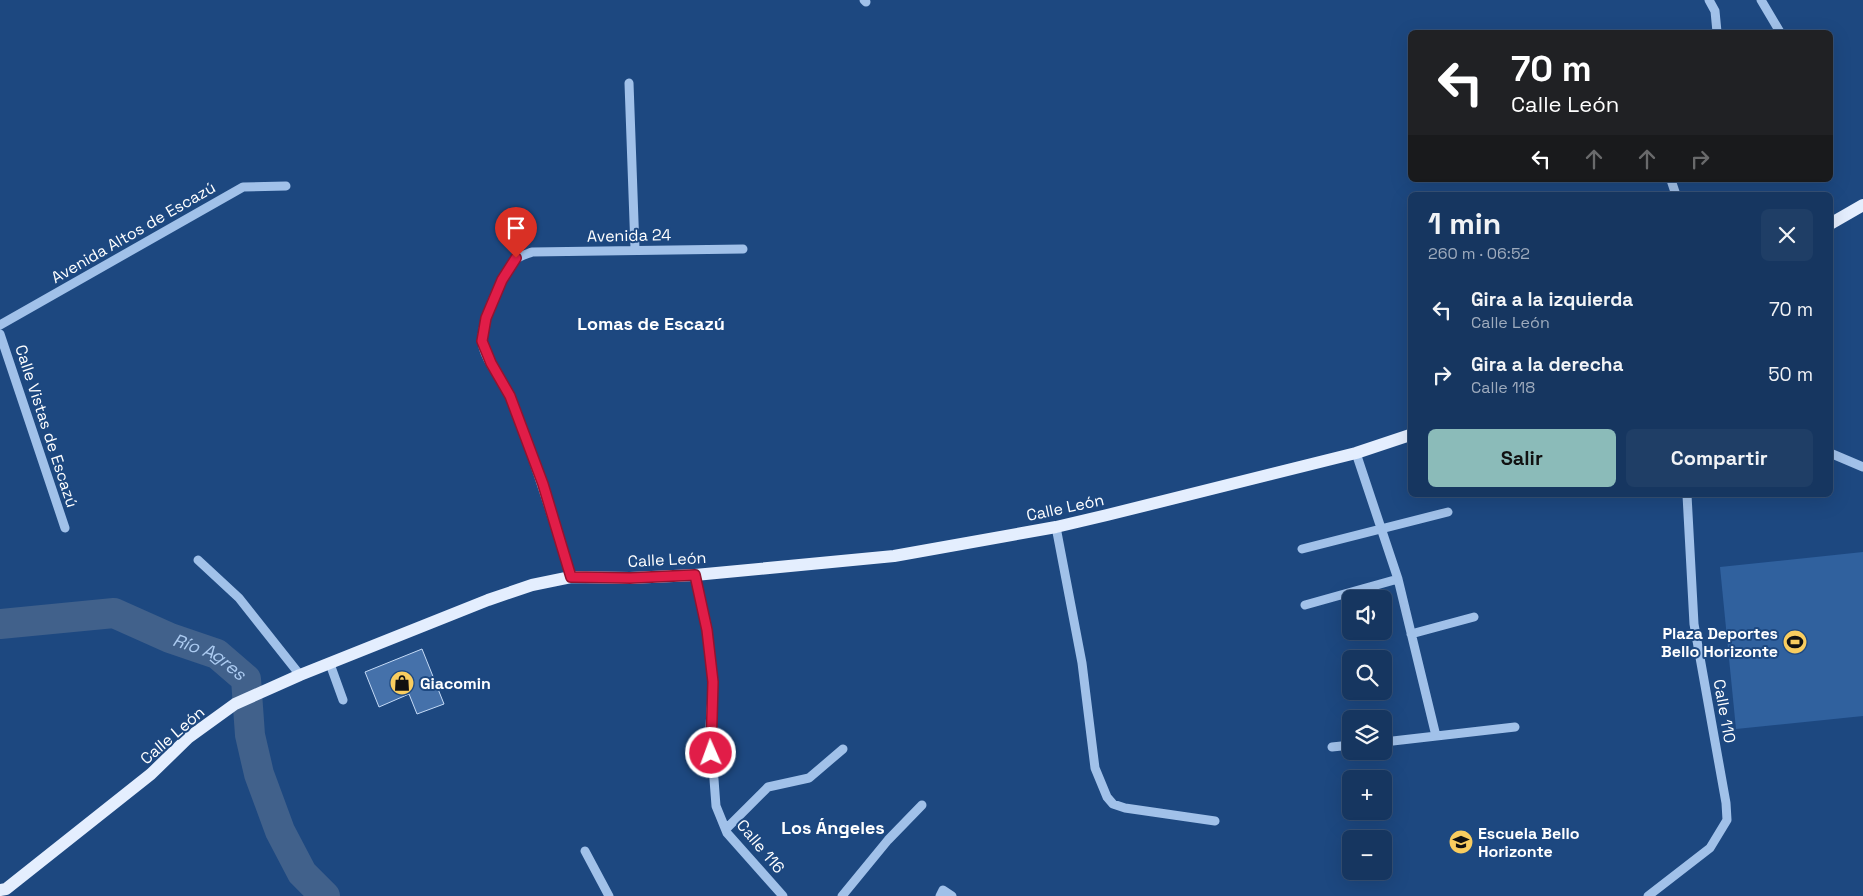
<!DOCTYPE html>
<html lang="es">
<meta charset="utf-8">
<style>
body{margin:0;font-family:"Space Grotesk",sans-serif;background:#1f3e66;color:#f1f3f6;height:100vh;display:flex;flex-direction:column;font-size:19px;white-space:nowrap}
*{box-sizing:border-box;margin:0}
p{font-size:16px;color:#9eabbd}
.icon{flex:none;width:28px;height:28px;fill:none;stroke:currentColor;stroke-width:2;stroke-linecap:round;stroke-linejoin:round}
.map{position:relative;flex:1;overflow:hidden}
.panel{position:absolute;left:1408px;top:192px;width:425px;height:305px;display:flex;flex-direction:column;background:#163660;border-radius:8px;box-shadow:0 5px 20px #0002,0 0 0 1px #355075}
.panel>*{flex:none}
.hud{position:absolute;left:1408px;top:30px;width:425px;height:152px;border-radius:8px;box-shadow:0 5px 20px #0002,0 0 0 1px #355075;background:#202124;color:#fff;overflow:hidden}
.buttons{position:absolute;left:1342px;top:590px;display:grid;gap:10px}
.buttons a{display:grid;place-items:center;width:50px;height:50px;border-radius:8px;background:#163660;box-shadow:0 5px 20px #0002,0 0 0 1px #355075;font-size:25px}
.pin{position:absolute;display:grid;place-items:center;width:42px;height:42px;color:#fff;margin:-51px -21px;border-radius:50% 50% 50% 0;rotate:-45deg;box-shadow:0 0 5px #0007}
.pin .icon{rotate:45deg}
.me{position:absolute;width:55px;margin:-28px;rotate:358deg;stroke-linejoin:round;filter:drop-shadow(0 0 4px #0008)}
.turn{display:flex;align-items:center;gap:18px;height:105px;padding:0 20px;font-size:22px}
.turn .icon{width:65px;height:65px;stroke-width:2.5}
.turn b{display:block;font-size:35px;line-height:42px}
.lanes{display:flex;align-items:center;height:48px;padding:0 20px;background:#0003;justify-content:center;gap:25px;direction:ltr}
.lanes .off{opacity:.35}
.round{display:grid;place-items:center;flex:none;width:52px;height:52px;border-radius:8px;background:#1f3e66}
.head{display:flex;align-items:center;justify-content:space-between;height:85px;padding:0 20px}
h1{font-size:30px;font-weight:700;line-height:38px}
.cta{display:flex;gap:10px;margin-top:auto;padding:10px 20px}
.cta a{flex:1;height:58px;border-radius:8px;background:#8bbbb9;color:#111;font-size:20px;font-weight:700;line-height:58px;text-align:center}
.cta a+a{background:#1f3e66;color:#f1f3f6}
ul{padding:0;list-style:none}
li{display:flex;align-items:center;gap:15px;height:65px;padding:0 20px}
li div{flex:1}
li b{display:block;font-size:19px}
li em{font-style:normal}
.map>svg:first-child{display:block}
.green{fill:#30619e}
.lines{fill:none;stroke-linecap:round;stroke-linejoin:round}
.river{stroke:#41618b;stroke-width:30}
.building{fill:#4571aa;stroke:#c5dbf7}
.minor{stroke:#a1c1e9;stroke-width:9}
.major{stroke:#e4eefe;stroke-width:12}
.route-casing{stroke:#92132f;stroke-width:12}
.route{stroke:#e11d48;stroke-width:9}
.labels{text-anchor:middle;stroke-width:4;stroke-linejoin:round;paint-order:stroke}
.street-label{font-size:16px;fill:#fff;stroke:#1d4880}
.poi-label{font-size:16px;font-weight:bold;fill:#fff;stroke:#1d4880;text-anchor:start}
.neighbourhood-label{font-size:18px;font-weight:bold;fill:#fff;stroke:#1d4880}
.water-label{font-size:18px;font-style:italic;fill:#accbf1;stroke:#1d4880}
</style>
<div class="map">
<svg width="1863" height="896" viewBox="0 0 1863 896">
<rect width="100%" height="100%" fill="#1d4880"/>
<!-- green -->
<path class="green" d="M 1863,552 L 1863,716 L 1736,729 L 1720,567 Z"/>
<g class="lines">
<!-- river -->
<path class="river" id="s1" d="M 0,624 L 114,613 L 170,638 L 217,654 L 246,679 L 250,735 L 259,774 L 280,831 L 302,873 L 325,896"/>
</g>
<!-- building -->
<path class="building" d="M 422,649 L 444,704 L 417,714 L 409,694 L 379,707 L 365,672 Z"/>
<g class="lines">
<!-- minor -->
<path class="minor" d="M 864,0 L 866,2
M 1709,0 L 1715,11 L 1717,32
M 1761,0 L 1780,32
M 629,83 L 635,249
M 1671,180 L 1676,195
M 0,325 L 243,187 L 286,186
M 0,334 L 65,528
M 1830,453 L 1863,467
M 1056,527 L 1082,663 L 1095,768 L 1107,797 L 1113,804 L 1125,808 L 1215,821
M 1302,549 L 1448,512
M 198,560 L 239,598 L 300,675
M 695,575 L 707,630 L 713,682 L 710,726 L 716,806 L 727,833 L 783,896
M 571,577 C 552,517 534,457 511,399 C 504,382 483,359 482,341 C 481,321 502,275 515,260 C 519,256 527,254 532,252 L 743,249
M 1398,579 L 1436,736
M 1305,605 L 1398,579 L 1356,453
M 1411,634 L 1474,617
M 330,664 L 343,700
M 1384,742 L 1515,727
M 1332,747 L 1351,745
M 726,829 L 768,787 L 809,778 L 843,749
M 585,851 L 609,896
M 842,896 L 888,840 L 922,805
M 940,896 L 943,890 L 952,896
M 1648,896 L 1710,848 L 1727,820 L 1726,803 L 1694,624 L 1687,495"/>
<!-- major -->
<path class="major" d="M 1830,224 L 1863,205
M 0,890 L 6,889 L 151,774 L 188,738 L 235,704 L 300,675 L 488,600 L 532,585 L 571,577 L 630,578 L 695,575 L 894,556 L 1056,527 L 1107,515 L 1356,453 L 1410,435"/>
</g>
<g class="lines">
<defs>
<path id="route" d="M 516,258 L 502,280 L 486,318 L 482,341 L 491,363 L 510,396 L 543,484 L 571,577 L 630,578 L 695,575 L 707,630 L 713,682 L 711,753"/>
</defs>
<!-- route casing -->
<use href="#route" class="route-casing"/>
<!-- route -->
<use href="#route" class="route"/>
</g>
<!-- icons -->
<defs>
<symbol id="stadium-disc" viewBox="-11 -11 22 22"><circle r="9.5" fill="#f9cd5f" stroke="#1d4880"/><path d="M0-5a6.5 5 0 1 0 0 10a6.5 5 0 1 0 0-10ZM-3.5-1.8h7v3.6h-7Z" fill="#111"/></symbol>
<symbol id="shop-disc" viewBox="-11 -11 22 22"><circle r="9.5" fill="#f9cd5f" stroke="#1d4880"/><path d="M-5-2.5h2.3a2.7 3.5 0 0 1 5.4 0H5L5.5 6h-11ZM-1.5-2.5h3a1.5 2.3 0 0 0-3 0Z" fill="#111"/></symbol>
<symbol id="school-disc" viewBox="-11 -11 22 22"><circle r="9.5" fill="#f9cd5f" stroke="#1d4880"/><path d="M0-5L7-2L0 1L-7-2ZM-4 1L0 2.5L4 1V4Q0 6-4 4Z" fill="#111"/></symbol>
</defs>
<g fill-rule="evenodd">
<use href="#stadium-disc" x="1781" y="628" width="28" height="28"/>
<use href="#shop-disc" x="388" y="669" width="28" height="28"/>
<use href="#school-disc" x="1447" y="828" width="28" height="28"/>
</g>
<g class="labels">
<!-- street labels -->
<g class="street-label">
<text transform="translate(133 232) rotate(-30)" y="6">Avenida Altos de Escazú</text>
<text transform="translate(629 235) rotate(-1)" y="6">Avenida 24</text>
<text transform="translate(47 426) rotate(72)" y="6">Calle Vistas de Escazú</text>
<text transform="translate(1065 507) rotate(-12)" y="6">Calle León</text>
<text transform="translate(667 559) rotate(-3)" y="6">Calle León</text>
<text transform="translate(1725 711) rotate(80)" y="6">Calle 110</text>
<text transform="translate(172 735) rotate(-41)" y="6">Calle León</text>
<text transform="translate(761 846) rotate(50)" y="6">Calle 116</text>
</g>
<!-- poi labels -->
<g class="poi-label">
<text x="1778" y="639" text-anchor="end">Plaza Deportes<tspan x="1778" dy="18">Bello Horizonte</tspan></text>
<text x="420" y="689">Giacomin</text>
<text x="1478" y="839">Escuela Bello<tspan x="1478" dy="18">Horizonte</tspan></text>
</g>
<!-- neighbourhood labels -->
<g class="neighbourhood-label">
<text x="651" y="330">Lomas de Escazú</text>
<text x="833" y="834">Los Ángeles</text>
</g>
<!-- water labels -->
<g class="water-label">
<text dy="6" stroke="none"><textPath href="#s1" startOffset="220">Río Agres</textPath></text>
</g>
</g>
</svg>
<div class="buttons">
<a><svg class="icon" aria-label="sound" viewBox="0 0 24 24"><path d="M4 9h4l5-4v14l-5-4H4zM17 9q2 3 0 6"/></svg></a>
<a><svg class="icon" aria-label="search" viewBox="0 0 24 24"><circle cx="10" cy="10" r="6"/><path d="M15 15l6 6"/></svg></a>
<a><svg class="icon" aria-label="layers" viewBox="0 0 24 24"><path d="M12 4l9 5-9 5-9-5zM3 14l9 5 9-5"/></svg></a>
<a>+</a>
<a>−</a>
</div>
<div class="pin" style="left:516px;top:258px;background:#d93025"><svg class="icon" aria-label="arrive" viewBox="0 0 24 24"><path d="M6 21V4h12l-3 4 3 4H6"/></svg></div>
<svg class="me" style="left:711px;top:753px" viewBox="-20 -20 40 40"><circle r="17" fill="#e11d48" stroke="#fff" stroke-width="3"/><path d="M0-11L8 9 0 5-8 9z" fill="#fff"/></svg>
<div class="hud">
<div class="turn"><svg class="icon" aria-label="left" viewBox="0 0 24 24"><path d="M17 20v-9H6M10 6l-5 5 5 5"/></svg><div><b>70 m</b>Calle León</div></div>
<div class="lanes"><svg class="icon" aria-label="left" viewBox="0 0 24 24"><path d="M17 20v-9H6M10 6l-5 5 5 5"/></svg><svg class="icon off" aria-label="ahead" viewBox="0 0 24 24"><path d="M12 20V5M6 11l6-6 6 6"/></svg><svg class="icon off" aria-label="ahead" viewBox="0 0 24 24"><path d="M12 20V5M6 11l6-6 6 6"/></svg><svg class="icon off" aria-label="right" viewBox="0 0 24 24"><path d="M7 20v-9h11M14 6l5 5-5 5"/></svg></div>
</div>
<section class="panel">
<div class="head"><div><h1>1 min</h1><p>260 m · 06:52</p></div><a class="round"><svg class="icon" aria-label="close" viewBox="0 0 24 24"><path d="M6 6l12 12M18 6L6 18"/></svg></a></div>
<ul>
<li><svg class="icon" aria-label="left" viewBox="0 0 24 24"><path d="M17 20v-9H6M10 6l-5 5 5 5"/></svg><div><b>Gira a la izquierda</b><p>Calle León</p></div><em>70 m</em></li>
<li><svg class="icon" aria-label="right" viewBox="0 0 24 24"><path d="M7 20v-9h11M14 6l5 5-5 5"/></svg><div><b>Gira a la derecha</b><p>Calle 118</p></div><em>50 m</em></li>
</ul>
<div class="cta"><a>Salir</a><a>Compartir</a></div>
</section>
</div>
